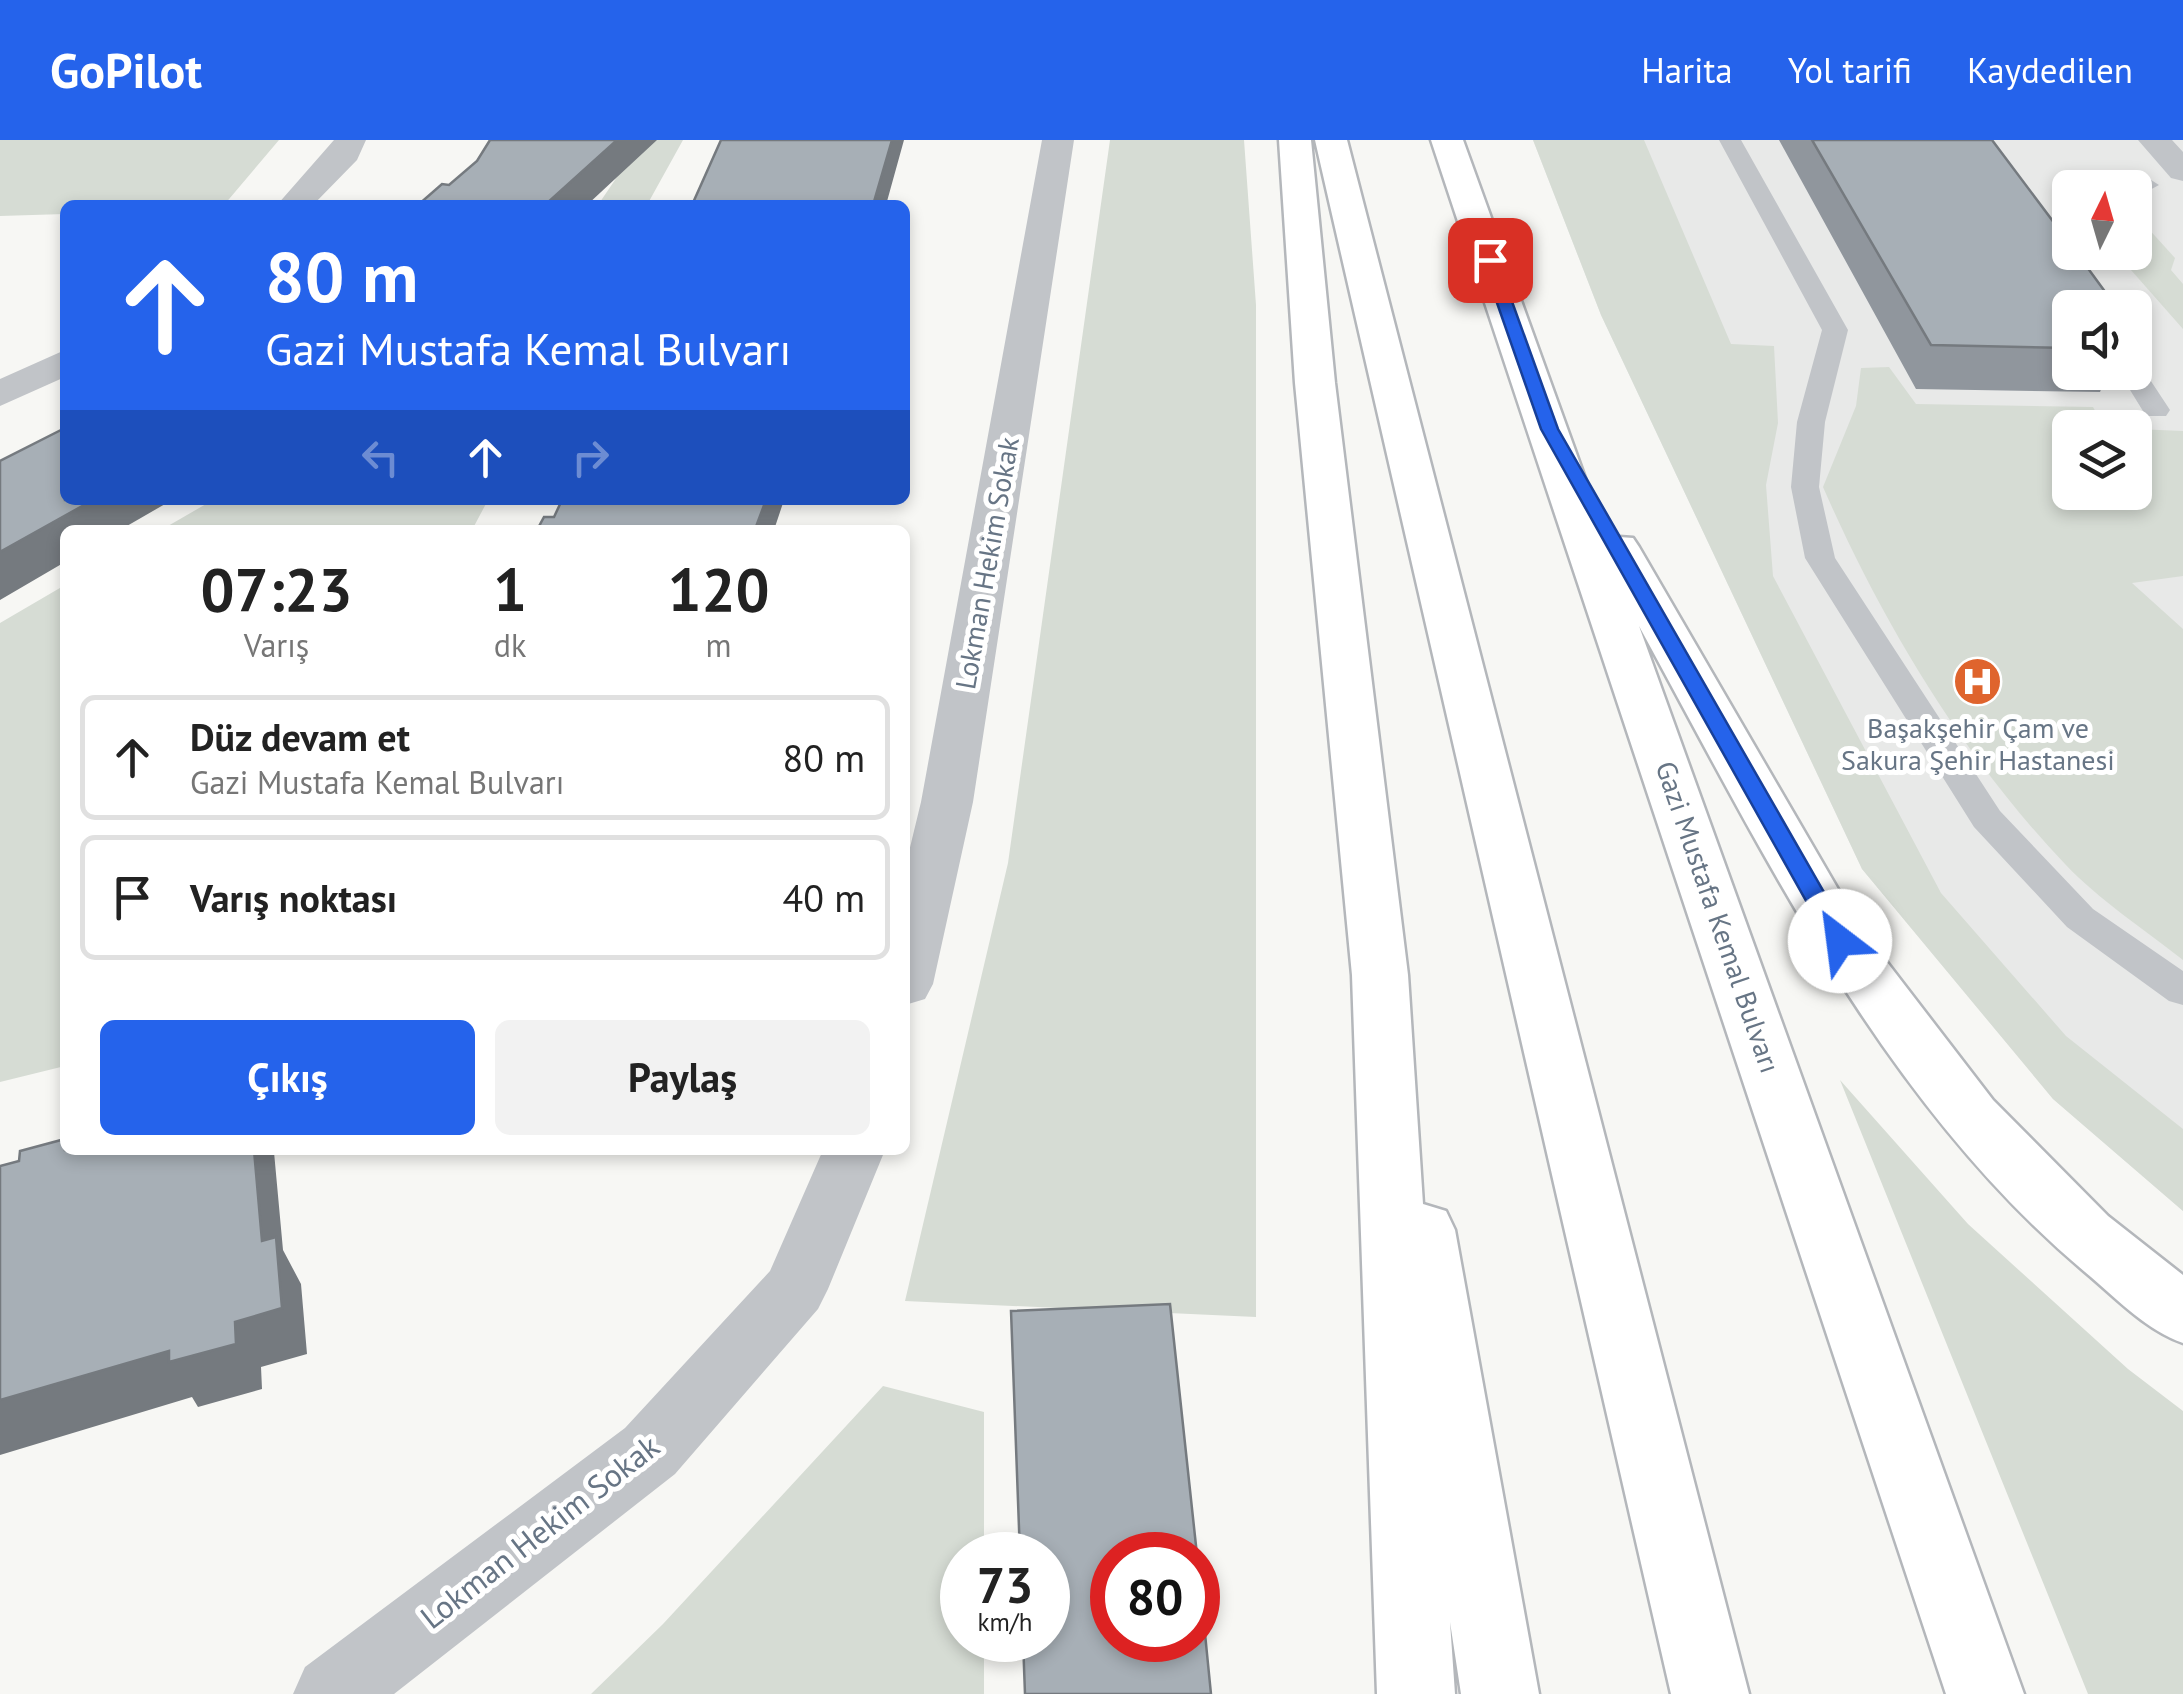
<!DOCTYPE html>
<html lang="tr">
<meta charset="utf-8">
<style>
body{margin:0;font-family:"PT Sans",sans-serif;background:#f2f2f2;color:#222;height:100vh;display:flex;flex-direction:column;font-size:38px;white-space:nowrap}
*{box-sizing:border-box;margin:0}
p{font-size:32px;color:#767676}
.icon{flex:none;width:55px;height:55px;fill:none;stroke:currentColor;stroke-width:2;stroke-linecap:round;stroke-linejoin:round}
.map{position:relative;flex:1;overflow:hidden}
.panel{position:absolute;left:60px;top:385px;width:850px;height:630px;display:flex;flex-direction:column;background:#fff;border-radius:15px;box-shadow:0 5px 15px #0003}
.panel>*{flex:none}
.top-card{position:absolute;left:60px;top:60px;width:850px;height:305px;border-radius:15px;box-shadow:0 5px 15px #0003;background:#2563eb;color:#fff;overflow:hidden}
.needle{width:65px;rotate:5deg}
.buttons{position:absolute;left:2052px;top:30px;display:grid;gap:20px}
.buttons a{display:grid;place-items:center;width:100px;height:100px;border-radius:15px;background:#fff;box-shadow:0 5px 15px #0003;font-size:50px}
.speed{position:absolute;left:940px;top:1392px;display:flex;gap:20px;font-size:50px;font-weight:700;text-align:center}
.speed>*{display:grid;place-content:center;width:130px;height:130px;border-radius:50%;background:#fff;box-shadow:0 5px 15px #0003;line-height:1}
.speed small{font-size:25px;font-weight:400}
.speed .limit{border:15px solid #d22;background:#fff;color:#111}
.pin{position:absolute;display:grid;place-items:center;width:85px;height:85px;color:#fff;margin:-42px;border-radius:20px;box-shadow:0 5px 15px #0006}
.me{position:absolute;width:110px;margin:-55px;rotate:330deg;stroke-linejoin:round;filter:drop-shadow(0 0 8px #0008)}
.turn{display:flex;align-items:center;gap:35px;height:210px;padding:0 40px;font-size:45px}
.turn .icon{width:130px;height:130px;stroke-width:2.5}
.turn b{display:block;font-size:70px;line-height:85px}
.lanes{display:flex;align-items:center;height:95px;padding:0 40px;background:#0003;justify-content:center;gap:50px;direction:ltr}
.lanes .off{opacity:.35}
.eta{display:flex;justify-content:space-evenly;align-items:center;height:170px;text-align:center}
.eta b{font-size:60px;font-weight:700;line-height:70px}
.button{display:flex;gap:20px;margin-top:auto;padding:20px 40px}
.button a{flex:1;height:115px;border-radius:15px;background:#2563eb;color:#fff;font-size:40px;font-weight:700;line-height:115px;text-align:center}
.button a+a{background:#f2f2f2;color:#222}
ul{padding:0;list-style:none}
li{display:flex;align-items:center;gap:30px;height:125px;margin:0 20px 15px;padding:0 20px;border:5px solid #e0e0e0;border-radius:15px}
li div{flex:1}
li b{display:block;font-size:38px}
li em{font-style:normal}
header{display:flex;align-items:center;gap:60px;box-sizing:border-box;height:140px;padding:0 50px;background:#2563eb;color:#fff}
header strong{font-size:48px}
nav{display:flex;gap:55px;margin-inline-start:auto;font-size:35px}
.map>svg:first-child{display:block}
.built{fill:#e8e9e8;fill-rule:evenodd}
.green{fill:#d6dcd4}
.lines{fill:none;stroke-linecap:round;stroke-linejoin:round}
.trunk-casing{stroke:#b4b7bb;stroke-width:5}
.service{fill:#c1c4c8;fill-rule:evenodd}
.minor{fill:#c1c4c8;fill-rule:evenodd}
.tertiary{fill:#c1c4c8;fill-rule:evenodd}
.trunk{fill:#fff;fill-rule:evenodd}
.wall{fill:#90969d}
.shaded-wall{fill:#757a7f}
.building{fill:#a7afb6;stroke:#757a7f;stroke-width:2.5}
.route{fill:#2563eb;stroke:#184099;stroke-width:2.5}
.labels{text-anchor:middle;stroke-width:10;stroke-linejoin:round;paint-order:stroke}
.street-label{font-size:28px;fill:#677585;stroke:#fff}
.poi-label{font-size:28px;fill:#677585;stroke:#fff}
.near-street-label{font-size:32px;fill:#677585;stroke:#fff}
</style>
<header>
<strong>GoPilot</strong>
<nav><a>Harita</a><a>Yol tarifi</a><a>Kaydedilen</a></nav>
</header>
<div class="map">
<svg width="2183" height="1554" viewBox="0 0 2183 1554">
<rect width="100%" height="100%" fill="#f7f7f4"/>
<!-- built -->
<path class="built" d="M 1533,0 L 2183,0 L 2183,1071 L 2053,959 L 1862,729 L 1601,175 ZM 2070,48 L 2135,48 L 2135,112 L 2070,112 ZM 2070,168 L 2135,168 L 2135,232 L 2070,232 ZM 2070,288 L 2135,288 L 2135,352 L 2070,352 Z"/>
<!-- green -->
<path class="green" d="M 0,0 L 279,0 L 224,65 L 65,65 L 65,74 L 0,76 Z
M 642,0 L 683,0 L 647,65 L 598,65 Z
M 1110,0 L 1244,0 L 1256,165 L 1256,1177 L 905,1161 L 1008,723 Z
M 1533,0 L 1644,0 L 1731,204 L 1774,206 L 1778,283 L 1766,345 L 1773,436 L 1941,753 L 2066,896 L 2183,989 L 2183,1071 L 2053,959 L 1862,729 L 1601,175 Z
M 2146,86 L 2175,118 L 2171,130 L 2183,144 L 2183,189 L 2116,113 L 2135,112 L 2135,90 Z
M 1889,227 L 1916,264 L 2093,267 L 2104,287 L 2070,288 L 2070,352 L 2135,352 L 2135,289 L 2183,291 L 2183,436 L 2132,443 L 2183,489 L 2183,820 C 2144,789 2099,760 2065,724 C 1963,617 1882,482 1823,347 L 1856,266 L 1861,228 Z
M 213,360 L 488,360 L 472,390 L 161,390 Z
M 65,445 L 65,926 L 0,942 L 0,483 Z
M 1840,940 L 1968,1084 L 2128,1229 L 2183,1271 L 2183,1554 L 2088,1554 Z
M 883,1246 L 984,1272 L 984,1415 L 962,1415 L 962,1500 L 984,1500 L 984,1554 L 591,1554 L 663,1484 Z"/>
<g class="lines">
<defs>
<path id="trunk" d="M 1279,0 L 1311,0 L 1335,243 L 1408,835 L 1423,1064 L 1446,1071 L 1455,1090 L 1539,1554 L 1461,1554 L 1450,1482 L 1455,1554 L 1377,1554 L 1352,835 L 1295,243 Z
M 1315,0 L 1347,0 L 1749,1554 L 1671,1554 Z
M 1431,0 L 1463,0 L 1606,396 L 1633,398 L 1639,407 L 1860,787 L 1993,960 L 2108,1076 L 2183,1135 L 2183,1203 C 2147,1190 2120,1162 2091,1137 C 1885,967 1765,716 1639,486 L 2024,1554 L 1946,1554 Z"/>
</defs>
<!-- trunk casing -->
<use href="#trunk" class="trunk-casing"/>
<!-- service -->
<path class="service" d="M 1719,0 L 1741,0 L 1848,190 L 1825,282 L 1819,347 L 1835,418 L 2000,671 L 2093,769 L 2183,831 L 2183,865 L 2169,861 L 2067,787 L 1974,687 L 1805,418 L 1791,347 L 1797,282 L 1822,190 Z
M 2148,38 L 2159,45 L 2135,58 L 2135,48 L 2126,48 Z
M 2070,82 L 2070,103 L 2064,111 L 2101,168 L 2076,168 L 2039,110 L 2062,84 Z
M 2135,225 L 2141,226 L 2170,270 L 2166,276 L 2146,276 L 2119,232 L 2135,232 Z"/>
<!-- minor -->
<path class="minor" d="M 1042,0 L 1074,0 L 973,662 L 933,844 L 925,859 L 905,865 L 905,728 L 921,662 Z
M 823,1010 L 885,1010 L 828,1149 L 818,1169 L 675,1334 L 394,1554 L 293,1554 L 305,1527 L 625,1288 L 770,1131 Z"/>
<!-- tertiary -->
<path class="tertiary" d="M 334,0 L 366,0 L 357,20 L 313,65 L 277,65 Z
M 2138,0 L 2172,0 L 2183,12 L 2183,41 L 2171,38 Z
M 65,210 L 65,237 L 0,266 L 0,239 Z"/>
<!-- trunk -->
<use href="#trunk" class="trunk"/>
</g>
<!-- wall -->
<path class="wall" d="M 1779,0 L 1992,0 L 2070,168 L 2070,232 L 2108,232 L 2100,252 L 1916,249 Z"/>
<!-- shaded-wall -->
<path class="shaded-wall" d="M 617,0 L 657,0 L 587,65 L 545,65 Z
M 892,0 L 904,0 L 886,65 L 873,65 Z
M 93,360 L 172,360 L 120,390 L 65,390 L 65,422 L 0,460 L 0,412 Z
M 766,360 L 784,360 L 774,390 L 758,390 L 757,384 Z
M 254,1010 L 273,1010 L 274,1012 L 283,1110 L 301,1144 L 307,1214 L 261,1227 L 262,1249 L 198,1267 L 192,1257 L 0,1315 L 0,1260 L 235,1182 L 262,1101 Z"/>
<!-- building -->
<path class="building" d="M 490,0 L 617,0 L 545,65 L 418,65 L 442,44 L 449,45 L 477,21 Z
M 721,0 L 892,0 L 873,65 L 692,65 Z
M 1812,0 L 1992,0 L 2070,104 L 2070,112 L 2076,112 L 2117,168 L 2070,168 L 2070,208 L 1931,205 Z
M 65,288 L 65,360 L 93,360 L 0,412 L 0,321 Z
M 562,360 L 766,360 L 757,384 L 764,384 L 762,390 L 537,390 L 544,377 L 554,377 Z
M 65,999 L 65,1010 L 254,1010 L 262,1101 L 276,1097 L 282,1168 L 235,1182 L 236,1204 L 169,1222 L 169,1211 L 0,1260 L 0,1026 L 19,1021 L 20,1011 Z
M 1170,1164 L 1197,1415 L 1112,1415 L 1112,1500 L 1198,1500 L 1198,1423 L 1211,1554 L 1025,1554 L 1023,1500 L 1048,1500 L 1048,1415 L 1020,1415 L 1011,1171 Z"/>
<!-- route -->
<path class="route" d="M 1490,115 L 1497,120 L 1558,289 L 1852,801 L 1849,807 L 1832,807 L 1541,289 L 1482,120 Z"/>
<!-- icons -->
<defs>
<symbol id="hospital-disc" viewBox="-11 -11 22 22"><circle r="9.5" fill="#df642d" stroke="#fff"/><path d="M-5-5h3v3.5h4V-5h3V5h-3V1.5h-4V5h-3Z" fill="#fff"/></symbol>
</defs>
<g fill-rule="evenodd">
<use href="#hospital-disc" x="1950" y="514" width="55" height="55"/>
</g>
<g class="labels">
<!-- street labels -->
<g class="street-label">
<text transform="translate(987 423) rotate(-80)" y="10">Lokman Hekim Sokak</text>
<text transform="translate(1718 777) rotate(71)" y="10">Gazi Mustafa Kemal Bulvarı</text>
</g>
<!-- poi labels -->
<g class="poi-label">
<text x="1978" y="598">Başakşehir Çam ve<tspan x="1978" dy="32">Sakura Şehir Hastanesi</tspan></text>
</g>
<!-- near-street labels -->
<g class="near-street-label">
<text transform="translate(540 1392) rotate(-38)" y="11">Lokman Hekim Sokak</text>
</g>
</g>
</svg>
<div class="buttons">
<a><svg class="needle" viewBox="-14 -14 28 28"><path d="M0-13l5 13h-10z" fill="#e53935"/><path d="M0 13l5-13h-10z" fill="#767676"/></svg></a>
<a><svg class="icon" aria-label="sound" viewBox="0 0 24 24"><path d="M4 9h4l5-4v14l-5-4H4zM17 9q2 3 0 6"/></svg></a>
<a><svg class="icon" aria-label="layers" viewBox="0 0 24 24"><path d="M12 4l9 5-9 5-9-5zM3 14l9 5 9-5"/></svg></a>
</div>
<div class="speed"><div>73<small>km/h</small></div><div class="limit">80</div></div>
<div class="pin" style="left:1490px;top:120px;background:#d93025"><svg class="icon" aria-label="arrive" viewBox="0 0 24 24"><path d="M6 21V4h12l-3 4 3 4H6"/></svg></div>
<svg class="me" style="left:1840px;top:801px" viewBox="-20 -20 40 40"><circle r="19" fill="#fff"/><path d="M0-13L10 11 0 6-10 11z" fill="#2563eb"/></svg>
<div class="top-card">
<div class="turn"><svg class="icon" aria-label="ahead" viewBox="0 0 24 24"><path d="M12 20V5M6 11l6-6 6 6"/></svg><div><b>80 m</b>Gazi Mustafa Kemal Bulvarı</div></div>
<div class="lanes"><svg class="icon off" aria-label="left" viewBox="0 0 24 24"><path d="M17 20v-9H6M10 6l-5 5 5 5"/></svg><svg class="icon" aria-label="ahead" viewBox="0 0 24 24"><path d="M12 20V5M6 11l6-6 6 6"/></svg><svg class="icon off" aria-label="right" viewBox="0 0 24 24"><path d="M7 20v-9h11M14 6l5 5-5 5"/></svg></div>
</div>
<section class="panel">
<div class="eta">
<div><b>07:23</b><p>Varış</p></div>
<div><b>1</b><p>dk</p></div>
<div><b>120</b><p>m</p></div>
</div>
<ul>
<li><svg class="icon" aria-label="ahead" viewBox="0 0 24 24"><path d="M12 20V5M6 11l6-6 6 6"/></svg><div><b>Düz devam et</b><p>Gazi Mustafa Kemal Bulvarı</p></div><em>80 m</em></li>
<li><svg class="icon" aria-label="arrive" viewBox="0 0 24 24"><path d="M6 21V4h12l-3 4 3 4H6"/></svg><div><b>Varış noktası</b></div><em>40 m</em></li>
</ul>
<div class="button"><a>Çıkış</a><a>Paylaş</a></div>
</section>
</div>
